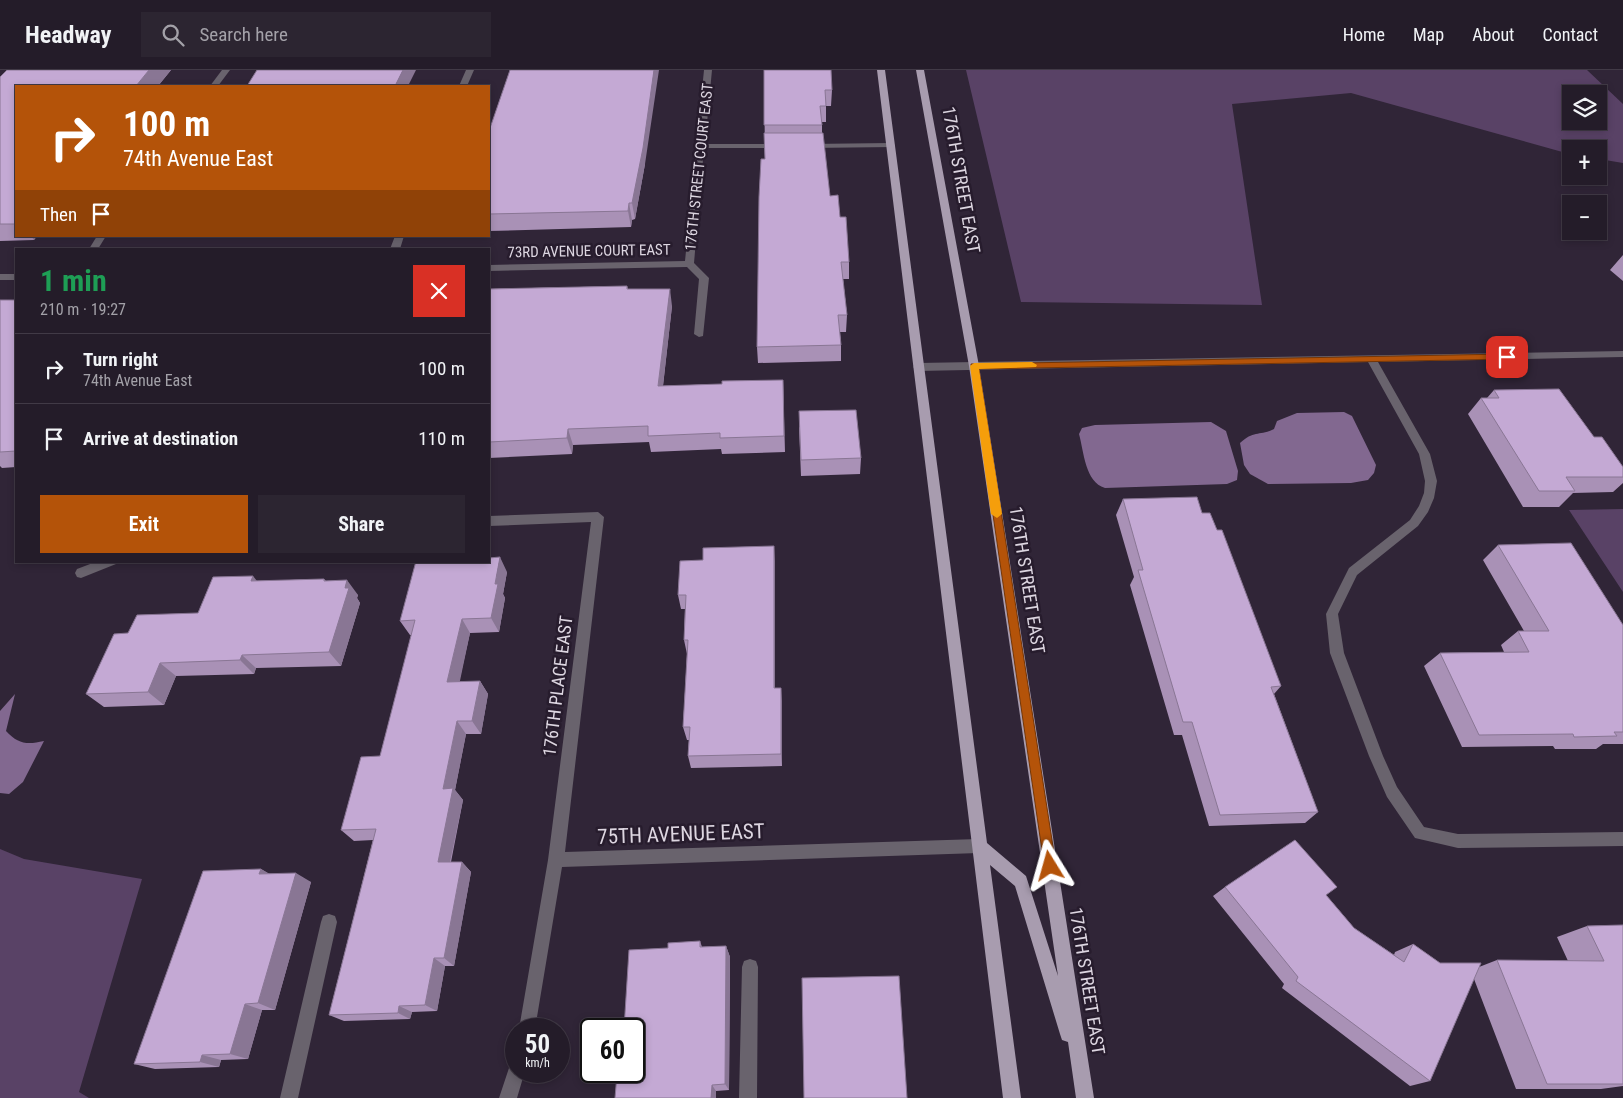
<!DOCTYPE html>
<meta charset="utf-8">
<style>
body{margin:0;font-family:"Roboto Condensed",sans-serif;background:#2c2531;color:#f1f3f6;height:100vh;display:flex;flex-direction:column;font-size:19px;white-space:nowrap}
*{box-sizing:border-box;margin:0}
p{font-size:16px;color:#a3a1a8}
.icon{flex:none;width:28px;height:28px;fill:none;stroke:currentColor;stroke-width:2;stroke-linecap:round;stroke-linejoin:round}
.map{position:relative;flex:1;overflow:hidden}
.details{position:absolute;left:15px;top:178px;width:475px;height:315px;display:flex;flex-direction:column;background:#241c29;border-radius:0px;box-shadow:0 2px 8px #0003,0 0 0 1px #413a46}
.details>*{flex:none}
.banner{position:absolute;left:15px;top:15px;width:475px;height:152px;border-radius:0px;box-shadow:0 2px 8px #0003,0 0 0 1px #413a46;background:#b45309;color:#fff;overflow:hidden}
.controls{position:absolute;left:1562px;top:15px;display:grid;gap:10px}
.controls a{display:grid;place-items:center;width:45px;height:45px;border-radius:0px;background:#241c29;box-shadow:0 2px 8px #0003,0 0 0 1px #413a46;font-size:25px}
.speed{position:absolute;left:505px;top:948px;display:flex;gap:10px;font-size:25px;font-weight:700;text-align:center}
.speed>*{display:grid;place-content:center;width:65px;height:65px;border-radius:50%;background:#241c29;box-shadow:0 2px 8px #0003,0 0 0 1px #413a46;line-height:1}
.speed small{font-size:12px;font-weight:400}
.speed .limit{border:2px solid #111;border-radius:8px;background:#fff;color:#111}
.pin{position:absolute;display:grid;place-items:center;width:42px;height:42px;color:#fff;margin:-21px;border-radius:10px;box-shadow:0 2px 8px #0006}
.me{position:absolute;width:55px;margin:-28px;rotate:352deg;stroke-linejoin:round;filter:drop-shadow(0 0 4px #0008)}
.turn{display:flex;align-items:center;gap:18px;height:105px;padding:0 25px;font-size:22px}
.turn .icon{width:65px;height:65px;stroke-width:2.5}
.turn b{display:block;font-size:35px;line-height:42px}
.then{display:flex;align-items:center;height:48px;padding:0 25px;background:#0003;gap:10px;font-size:19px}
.round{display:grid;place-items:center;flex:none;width:52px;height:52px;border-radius:0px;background:#2c2531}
.overview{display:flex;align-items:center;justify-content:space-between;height:85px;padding:0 25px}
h1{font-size:30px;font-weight:700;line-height:38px;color:#1e9e55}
.primary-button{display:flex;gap:10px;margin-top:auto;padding:10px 25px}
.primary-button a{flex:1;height:58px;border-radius:0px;background:#b45309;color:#fff;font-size:20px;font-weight:700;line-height:58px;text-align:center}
.primary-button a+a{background:#2c2531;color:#f1f3f6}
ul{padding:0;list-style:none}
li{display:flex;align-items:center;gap:15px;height:70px;padding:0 25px;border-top:1px solid #413a46}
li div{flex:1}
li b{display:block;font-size:19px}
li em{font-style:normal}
header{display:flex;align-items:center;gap:30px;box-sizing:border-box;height:70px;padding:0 25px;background:#241c29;border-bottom:1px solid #413a46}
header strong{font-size:24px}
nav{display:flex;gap:28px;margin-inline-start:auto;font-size:18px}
.search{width:350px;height:45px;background:#2c2531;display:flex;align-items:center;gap:12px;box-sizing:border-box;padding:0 18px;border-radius:0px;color:#a3a1a8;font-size:19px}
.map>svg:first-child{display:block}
.green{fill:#594266;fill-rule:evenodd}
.water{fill:#826890}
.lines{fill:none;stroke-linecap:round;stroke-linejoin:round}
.minor{fill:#69636d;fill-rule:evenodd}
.major{fill:#a89caf;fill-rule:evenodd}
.wall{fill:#a991b6}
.shaded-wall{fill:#897694}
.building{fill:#c4a9d4;stroke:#897694}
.route{fill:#b45309;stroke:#753606}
.slow{fill:#f59e0b}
.labels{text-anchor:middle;stroke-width:5;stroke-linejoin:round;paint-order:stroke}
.far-street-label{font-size:15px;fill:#ddd6e1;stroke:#271c2d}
.street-label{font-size:18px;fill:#ddd6e1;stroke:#271c2d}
.near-street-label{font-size:21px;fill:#ddd6e1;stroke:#271c2d}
</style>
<header>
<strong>Headway</strong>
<div class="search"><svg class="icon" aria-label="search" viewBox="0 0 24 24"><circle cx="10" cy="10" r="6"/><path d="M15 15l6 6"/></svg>Search here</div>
<nav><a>Home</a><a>Map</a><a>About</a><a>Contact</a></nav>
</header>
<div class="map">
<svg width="1623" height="1028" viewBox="0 0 1623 1028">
<rect width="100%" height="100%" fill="#302537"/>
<!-- green -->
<path class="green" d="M 966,0 L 1587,0 L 1623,34 L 1623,93 L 1599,89 L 1599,79 L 1571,79 L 1571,84 L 1566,83 L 1351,23 L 1232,34 L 1262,235 L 1021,232 ZM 1571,24 L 1599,24 L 1599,51 L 1571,51 Z
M 1623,439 L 1623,522 L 1569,440 Z
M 0,779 L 24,789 L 142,809 L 79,1022 L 89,1028 L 0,1028 Z"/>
<!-- water -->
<path class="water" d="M 1344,342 L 1352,346 L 1376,395 L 1374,403 L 1368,410 L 1351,413 L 1268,414 L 1250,404 L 1244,395 L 1240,373 C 1254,360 1259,366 1274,359 L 1277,351 L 1297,343 Z
M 1211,352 L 1226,361 L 1238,401 L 1237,410 L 1227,414 L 1105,418 C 1085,412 1084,382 1079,364 L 1082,358 L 1095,355 Z
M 15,624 L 6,661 C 18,674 27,675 44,671 L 23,712 L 9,724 L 0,723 L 0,641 Z"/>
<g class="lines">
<!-- minor -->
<path class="minor" d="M 222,0 L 230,0 L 218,16 L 210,16 Z
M 466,0 L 474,0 L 467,16 L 459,16 Z
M 704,0 L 712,0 L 705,74 L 781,74 L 785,76 L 781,78 L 704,78 L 694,193 L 709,208 L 703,266 L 699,267 L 694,264 L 699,209 L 687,197 L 489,201 L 489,195 L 685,191 Z
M 891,73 L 895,75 L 894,77 L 808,78 L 804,76 L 808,74 Z
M 97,166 L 106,166 L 98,179 L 89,179 Z
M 395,166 L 404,166 L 400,179 L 390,179 Z
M 0,204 L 16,204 L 16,210 L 0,210 Z
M 1623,281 L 1623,287 L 1378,292 L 1430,384 L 1437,411 L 1434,428 L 1428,442 L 1418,456 L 1357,505 L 1338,544 L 1344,583 L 1383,686 L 1397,717 L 1424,757 L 1458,764 L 1623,762 L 1623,776 L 1458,778 L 1415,768 L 1387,727 L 1369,686 L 1330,583 L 1326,544 L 1349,498 L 1410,450 L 1419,436 L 1424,423 L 1425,411 L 1419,384 L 1368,292 L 918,301 L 913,297 L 918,293 Z
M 598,442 L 604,447 L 565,782 L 979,769 L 984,771 L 987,776 L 984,781 L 979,783 L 562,797 L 535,959 L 519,959 L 548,790 L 591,452 L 489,456 L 489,446 Z
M 98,491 L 118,491 L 116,494 L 81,508 L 77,507 L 75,503 L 77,499 Z
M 329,844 L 335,846 L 337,852 L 298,1028 L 280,1028 L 321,852 L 323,846 Z
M 750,889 L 756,891 L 758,897 L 757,1028 L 739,1028 L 742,897 L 744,891 Z
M 516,992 L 516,1001 L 525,1001 L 517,1028 L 499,1028 L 510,995 Z"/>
<!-- major -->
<path class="major" d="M 877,0 L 885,0 L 987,773 L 1026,806 L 1058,906 L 969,296 L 916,0 L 924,0 L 979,296 L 1094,1028 L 1076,1028 L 1068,972 L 1062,970 L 1060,964 L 1015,816 L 990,795 L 1021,1028 L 1003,1028 Z"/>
</g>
<!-- wall -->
<path class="wall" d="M 171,0 L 158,16 L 16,16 L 16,166 L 37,166 L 34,170 L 0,171 L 0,7 Z
M 764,0 L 832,20 L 831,36 L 826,36 L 826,52 L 822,52 L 822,63 L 830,126 L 840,147 L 849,192 L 849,209 L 843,209 L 847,245 L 846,262 L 840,262 L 841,275 L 841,291 L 758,293 L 757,277 L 765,89 Z
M 489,61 L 645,94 L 635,149 L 632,150 L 631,157 L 489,161 Z
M 191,166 L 228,166 L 191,167 Z
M 1623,185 L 1623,211 L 1610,200 Z
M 627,216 L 628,219 L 672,236 L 663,316 L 722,314 L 783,310 L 785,382 L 722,384 L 721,379 L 651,382 L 649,372 L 573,375 L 572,384 L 489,388 L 489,219 Z
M 0,230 L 16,230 L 16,397 L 2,398 L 0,396 Z
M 1494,320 L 1594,367 L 1623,397 L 1623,413 L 1613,422 L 1573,423 L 1559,437 L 1523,437 L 1468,344 L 1481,328 L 1487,328 Z
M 799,357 L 861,388 L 860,404 L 801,406 Z
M 1123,429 L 1202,443 L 1217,460 L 1281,616 L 1274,624 L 1318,742 L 1305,753 L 1209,756 L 1182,665 L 1174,665 L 1130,515 L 1134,507 L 1116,445 Z
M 1498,475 L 1623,555 L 1623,674 L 1603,674 L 1596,679 L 1555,679 L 1553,676 L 1462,677 L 1424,596 L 1440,583 L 1504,582 L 1501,575 L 1518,561 L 1524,561 L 1483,490 Z
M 775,491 L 775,618 L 781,618 L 782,696 L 691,698 L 688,686 L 689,670 L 687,670 L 683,657 L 687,584 L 684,570 L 685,539 L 681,539 L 678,525 Z
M 507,502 L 503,524 L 505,528 L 499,562 L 470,563 L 459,612 L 480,611 L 488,624 L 481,664 L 466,664 L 455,720 L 463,730 L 451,792 L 462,792 L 471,802 L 454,896 L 445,896 L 437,941 L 412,942 L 410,949 L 344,951 L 329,945 L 373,770 L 354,771 L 341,760 L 380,686 L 412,565 L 410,565 L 400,551 Z
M 324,509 L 326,511 L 358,525 L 357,528 L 360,533 L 341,596 L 256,598 L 254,604 L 176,606 L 164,635 L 104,637 L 86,624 L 128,563 L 198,543 L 257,511 Z
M 261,799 L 269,804 L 311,812 L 275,940 L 262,940 L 248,989 L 221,990 L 219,997 L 155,999 L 134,994 Z
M 1225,817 L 1326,825 L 1354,858 L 1394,885 L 1395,882 L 1413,874 L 1440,893 L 1479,897 L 1497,890 L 1568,891 L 1557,867 L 1587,856 L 1623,855 L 1623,1016 L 1601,1019 L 1516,1019 L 1474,909 L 1430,1011 L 1410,1016 L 1282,918 L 1284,914 L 1213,826 Z
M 700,871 L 702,877 L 726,876 L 730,887 L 729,1020 L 716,1021 L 620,1003 L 668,878 Z"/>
<!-- shaded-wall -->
<path class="shaded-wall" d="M 149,0 L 171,0 L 158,16 L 136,16 Z
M 403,0 L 416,0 L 408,16 L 395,16 Z
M 654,0 L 659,0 L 645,94 L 635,149 L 632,133 Z
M 629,133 L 632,150 L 631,157 L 628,141 Z
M 31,166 L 37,166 L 34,170 Z
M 670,219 L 672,236 L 661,333 L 658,316 Z
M 568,359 L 573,375 L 572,384 L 567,368 Z
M 774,476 L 775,491 L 775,631 L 774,618 Z
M 500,487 L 507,502 L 503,524 L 505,528 L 499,562 L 491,548 L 495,514 Z
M 253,506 L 265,521 L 251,511 Z
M 347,510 L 358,525 L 357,528 L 360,533 L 341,596 L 329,582 Z
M 462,549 L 470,563 L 457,625 L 447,612 Z
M 242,585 L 256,598 L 254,604 L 240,590 Z
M 160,593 L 176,606 L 164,635 L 148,622 Z
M 480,611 L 488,624 L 481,664 L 472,651 Z
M 781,618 L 782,631 L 782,696 L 781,684 Z
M 457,651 L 466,664 L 455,720 L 463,730 L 448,802 L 438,792 L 443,719 Z
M 462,792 L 471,802 L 454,896 L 444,888 Z
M 261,799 L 277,808 L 259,804 Z
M 296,803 L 311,812 L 275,940 L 258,933 Z
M 726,876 L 730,887 L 729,1020 L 725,1014 Z
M 434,888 L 445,896 L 437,941 L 425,935 Z
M 245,934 L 262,940 L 248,989 L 230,984 Z
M 399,936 L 412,942 L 410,949 L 398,943 Z
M 202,985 L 221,990 L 219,997 L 200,992 Z
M 712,1015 L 716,1021 L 716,1028 L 711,1028 Z"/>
<!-- building -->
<path class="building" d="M 7,0 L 149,0 L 136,16 L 16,16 L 16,154 L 0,154 L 0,7 Z
M 257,0 L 403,0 L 395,16 L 247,16 Z
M 510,0 L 654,0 L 643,78 L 632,133 L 629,133 L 628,141 L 489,144 L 489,61 Z
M 764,0 L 831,0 L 832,20 L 825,20 L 826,36 L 820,36 L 822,55 L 764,55 Z
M 764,63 L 823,63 L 830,126 L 838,125 L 840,147 L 846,147 L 849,192 L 841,192 L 847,245 L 838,245 L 841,275 L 757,277 L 759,127 L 761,89 L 765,89 Z
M 627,216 L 627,219 L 670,219 L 658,316 L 722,314 L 722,311 L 783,310 L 784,366 L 720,368 L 720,363 L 648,366 L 648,356 L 568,359 L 567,368 L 489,372 L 489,219 Z
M 0,230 L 16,230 L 16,381 L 0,382 Z
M 1559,319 L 1594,367 L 1602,367 L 1623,397 L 1623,407 L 1566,407 L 1575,421 L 1539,421 L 1481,328 L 1499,328 L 1494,320 Z
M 856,340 L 861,388 L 801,390 L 799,341 Z
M 1197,427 L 1202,443 L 1210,443 L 1217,460 L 1222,460 L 1281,616 L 1271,617 L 1318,742 L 1220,745 L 1192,652 L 1183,652 L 1138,500 L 1143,500 L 1123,429 Z
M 1571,473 L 1623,555 L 1623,662 L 1614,662 L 1617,666 L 1574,667 L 1573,664 L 1479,665 L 1440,583 L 1529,582 L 1518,561 L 1549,561 L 1498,475 Z
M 774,476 L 774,618 L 781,618 L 781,684 L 688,686 L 690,657 L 683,657 L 688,570 L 684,570 L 686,525 L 678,525 L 680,491 L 703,490 L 703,478 Z
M 500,487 L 495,514 L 498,514 L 491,548 L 462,549 L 447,612 L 480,611 L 472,651 L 457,651 L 443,719 L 453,718 L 438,792 L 462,792 L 444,888 L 434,888 L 425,935 L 399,936 L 398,943 L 329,945 L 376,759 L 341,760 L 361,687 L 380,686 L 415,550 L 400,551 L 416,491 L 489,491 L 489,488 Z
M 253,506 L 251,511 L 324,509 L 324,511 L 347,510 L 345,518 L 349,518 L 329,582 L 242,585 L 240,590 L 160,593 L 148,622 L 86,624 L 114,564 L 128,563 L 137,545 L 198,543 L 213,507 Z
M 1295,770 L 1337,817 L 1326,825 L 1354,858 L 1404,892 L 1413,874 L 1440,893 L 1481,893 L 1430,1011 L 1296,911 L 1298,907 L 1225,817 Z
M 261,799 L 259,804 L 296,803 L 258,933 L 245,934 L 230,984 L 202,985 L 200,992 L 134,994 L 203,801 Z
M 1623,855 L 1623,1014 L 1547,1014 L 1497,890 L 1604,891 L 1587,856 Z
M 700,871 L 700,877 L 726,876 L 725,1014 L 712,1015 L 711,1028 L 615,1028 L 617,1004 L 620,1003 L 621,1001 L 634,1001 L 634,959 L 624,959 L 629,880 L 668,878 L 668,873 Z
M 899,906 L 907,1028 L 804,1028 L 802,908 Z"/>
<!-- route -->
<path class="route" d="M 1507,284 L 1512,287 L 1510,289 L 979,299 L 1056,796 L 1054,801 L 1050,803 L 1045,801 L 971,294 Z"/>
<!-- slow -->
<path class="slow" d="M 1032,292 L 1037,295 L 1036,297 L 979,299 L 1002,444 L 997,448 L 991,444 L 970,296 L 974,293 Z"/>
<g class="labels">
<!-- far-street labels -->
<g class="far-street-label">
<text transform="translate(699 97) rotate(-84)" y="5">176TH STREET COURT EAST</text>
<text transform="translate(589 181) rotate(-1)" y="5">73RD AVENUE COURT EAST</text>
</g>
<!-- street labels -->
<g class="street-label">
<text transform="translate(961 110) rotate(80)" y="6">176TH STREET EAST</text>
<text transform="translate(1027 510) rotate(81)" y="6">176TH STREET EAST</text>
<text transform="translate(558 616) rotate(-83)" y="6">176TH PLACE EAST</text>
<text transform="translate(1087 911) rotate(81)" y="6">176TH STREET EAST</text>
</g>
<!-- near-street labels -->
<g class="near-street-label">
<text transform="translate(681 764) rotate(-2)" y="7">75TH AVENUE EAST</text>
</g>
</g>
</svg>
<div class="controls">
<a><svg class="icon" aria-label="layers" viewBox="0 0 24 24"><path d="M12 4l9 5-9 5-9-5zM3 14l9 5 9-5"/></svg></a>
<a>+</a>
<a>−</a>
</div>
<div class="speed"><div>50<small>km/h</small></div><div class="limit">60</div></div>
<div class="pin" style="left:1507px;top:287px;background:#d93025"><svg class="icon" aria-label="arrive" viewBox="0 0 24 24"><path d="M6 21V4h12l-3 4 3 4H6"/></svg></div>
<svg class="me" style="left:1050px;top:796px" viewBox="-20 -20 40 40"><path d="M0-17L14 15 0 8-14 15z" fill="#b45309" stroke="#fff" stroke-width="4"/></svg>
<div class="banner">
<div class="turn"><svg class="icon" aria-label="right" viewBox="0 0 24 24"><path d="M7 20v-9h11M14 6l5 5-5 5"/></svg><div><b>100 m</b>74th Avenue East</div></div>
<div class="then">Then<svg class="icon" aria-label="arrive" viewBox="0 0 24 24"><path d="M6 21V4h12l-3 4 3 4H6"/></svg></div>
</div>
<section class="details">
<div class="overview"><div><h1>1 min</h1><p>210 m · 19:27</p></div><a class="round" style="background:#d93025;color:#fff"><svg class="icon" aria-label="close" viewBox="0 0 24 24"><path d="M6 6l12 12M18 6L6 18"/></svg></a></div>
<ul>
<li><svg class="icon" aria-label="right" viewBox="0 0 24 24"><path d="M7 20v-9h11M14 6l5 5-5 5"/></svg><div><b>Turn right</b><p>74th Avenue East</p></div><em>100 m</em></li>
<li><svg class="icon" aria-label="arrive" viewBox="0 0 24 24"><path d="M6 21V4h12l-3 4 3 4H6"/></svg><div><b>Arrive at destination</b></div><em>110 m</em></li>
</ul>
<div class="primary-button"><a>Exit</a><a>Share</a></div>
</section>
</div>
